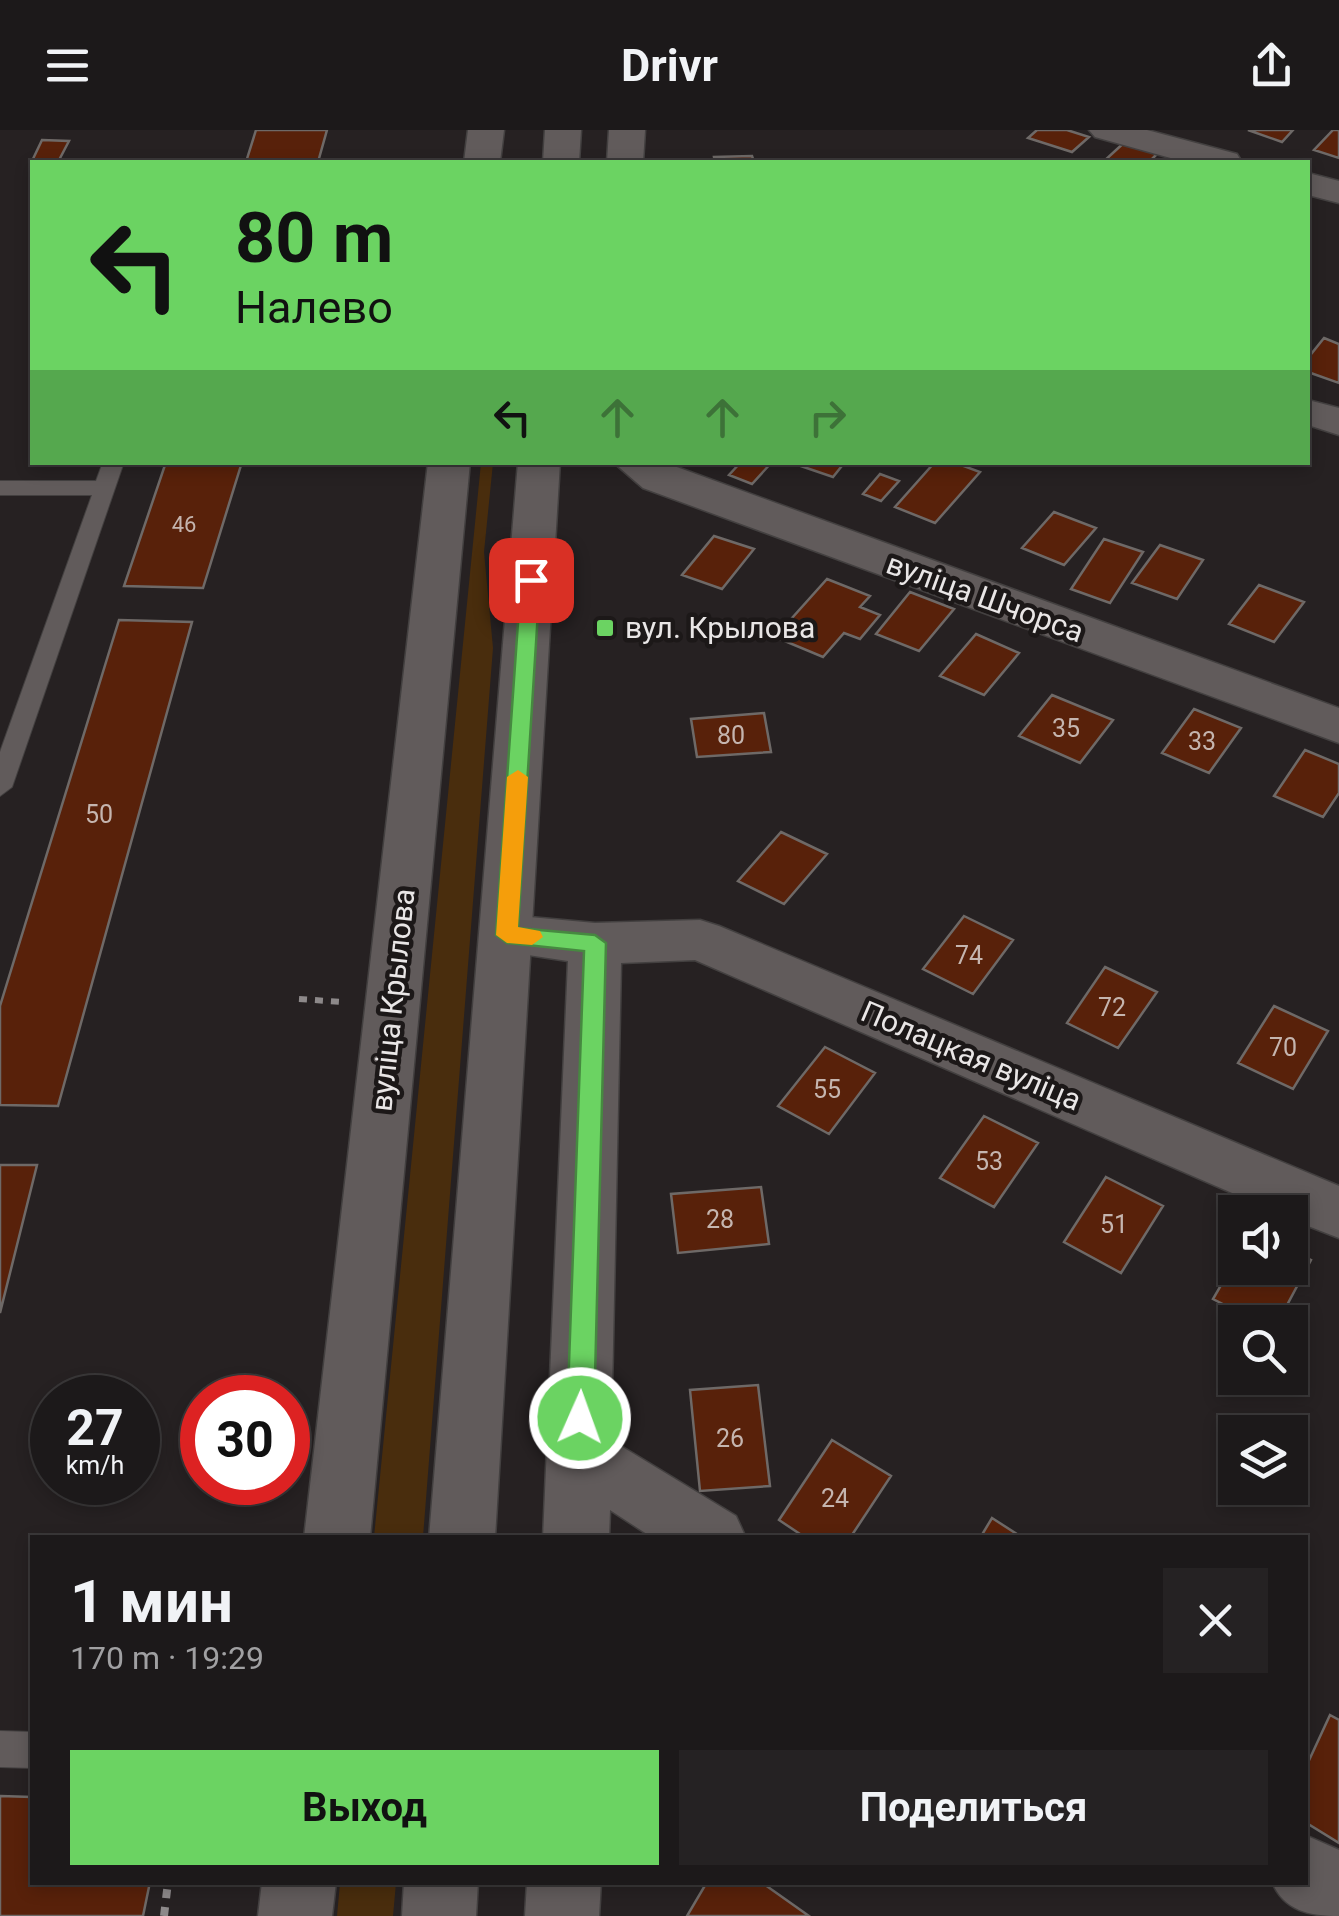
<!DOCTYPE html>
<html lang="ru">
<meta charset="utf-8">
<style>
body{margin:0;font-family:Roboto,sans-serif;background:#252223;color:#f1f3f6;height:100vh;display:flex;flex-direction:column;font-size:38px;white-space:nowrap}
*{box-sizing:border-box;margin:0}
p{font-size:32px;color:#a0a0a2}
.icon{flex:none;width:55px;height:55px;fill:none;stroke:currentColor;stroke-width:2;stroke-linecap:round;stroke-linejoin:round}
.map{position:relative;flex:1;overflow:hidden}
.drawer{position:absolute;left:30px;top:1405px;width:1278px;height:350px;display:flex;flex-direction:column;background:#1c191a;border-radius:0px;box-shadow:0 5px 15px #0003,0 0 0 2px #3a3839}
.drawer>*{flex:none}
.hud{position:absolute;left:30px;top:30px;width:1280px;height:305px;border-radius:0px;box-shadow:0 5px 15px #0003,0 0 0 2px #3a3839;background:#6bd362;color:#111;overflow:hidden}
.tools{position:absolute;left:1218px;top:1065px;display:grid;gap:20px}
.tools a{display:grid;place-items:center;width:90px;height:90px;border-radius:0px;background:#1c191a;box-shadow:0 5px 15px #0003,0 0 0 2px #3a3839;font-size:50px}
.speed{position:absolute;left:30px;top:1245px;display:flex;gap:20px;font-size:50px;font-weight:700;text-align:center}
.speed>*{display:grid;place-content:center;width:130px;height:130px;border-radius:50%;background:#1c191a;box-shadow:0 5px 15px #0003,0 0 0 2px #3a3839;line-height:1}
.speed small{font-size:25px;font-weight:400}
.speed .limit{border:15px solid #d22;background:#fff;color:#111}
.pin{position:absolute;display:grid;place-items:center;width:85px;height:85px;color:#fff;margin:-42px;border-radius:20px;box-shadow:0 5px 15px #0006}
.me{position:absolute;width:110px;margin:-55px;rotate:2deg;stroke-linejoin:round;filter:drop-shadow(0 0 8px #0008)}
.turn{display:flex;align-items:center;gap:35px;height:210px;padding:0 40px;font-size:45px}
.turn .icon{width:130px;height:130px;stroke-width:2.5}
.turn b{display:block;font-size:70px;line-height:85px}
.lanes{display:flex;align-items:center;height:95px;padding:0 40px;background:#0003;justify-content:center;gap:50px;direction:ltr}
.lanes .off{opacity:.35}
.round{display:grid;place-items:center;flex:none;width:105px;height:105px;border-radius:0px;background:#252223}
.head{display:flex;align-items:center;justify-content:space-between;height:170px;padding:0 40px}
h1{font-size:60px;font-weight:700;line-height:75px}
.action{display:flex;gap:20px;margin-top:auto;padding:20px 40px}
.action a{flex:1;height:115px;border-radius:0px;background:#6bd362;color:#111;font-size:40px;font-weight:700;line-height:115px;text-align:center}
.action a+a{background:#252223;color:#f1f3f6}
header{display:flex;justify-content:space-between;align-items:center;height:130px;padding:0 40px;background:#1c191a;font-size:45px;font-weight:700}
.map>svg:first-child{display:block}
.green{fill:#492d0d}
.building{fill:#58210a;stroke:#6e6967;stroke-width:2.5}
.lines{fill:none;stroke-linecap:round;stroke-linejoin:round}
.service-casing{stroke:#434040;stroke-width:2}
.minor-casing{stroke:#434040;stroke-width:3}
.secondary-casing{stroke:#434040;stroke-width:3}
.path-far1{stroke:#8d898a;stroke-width:6;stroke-dasharray:8 8;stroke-linecap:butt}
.path{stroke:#8d898a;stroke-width:8;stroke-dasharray:9 9;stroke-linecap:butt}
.service{fill:#615b5b;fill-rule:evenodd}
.minor{fill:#615b5b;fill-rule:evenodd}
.secondary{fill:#615b5b;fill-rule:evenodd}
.route{fill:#6bd362;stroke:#468940;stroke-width:2.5}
.slow{fill:#f59e0b}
.poi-dot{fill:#6bd362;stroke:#1c1818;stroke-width:4}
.labels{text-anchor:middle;stroke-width:9;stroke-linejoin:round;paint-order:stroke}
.far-number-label{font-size:22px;fill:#c5b5af}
.number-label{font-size:25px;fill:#c5b5af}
.street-label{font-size:30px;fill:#e9e6e6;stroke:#1c1818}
.poi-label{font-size:30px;fill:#e9e6e6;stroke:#1c1818;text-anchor:start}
</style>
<header><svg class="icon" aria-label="menu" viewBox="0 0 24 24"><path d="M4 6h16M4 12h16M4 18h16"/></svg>Drivr<svg class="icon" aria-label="share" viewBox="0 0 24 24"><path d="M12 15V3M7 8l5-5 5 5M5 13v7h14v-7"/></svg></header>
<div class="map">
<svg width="1339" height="1786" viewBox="0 0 1339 1786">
<rect width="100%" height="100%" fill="#262122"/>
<!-- green -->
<path class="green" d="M 481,333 L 493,333 L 484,422 L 493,518 L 423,1407 L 374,1407 Z
M 340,1753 L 396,1753 L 393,1786 L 337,1786 Z"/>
<!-- building -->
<path class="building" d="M 256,0 L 327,0 L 318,32 L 246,32 Z
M 1037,0 L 1067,0 L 1089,7 L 1072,22 L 1028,8 Z
M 1248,0 L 1293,0 L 1282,12 Z
M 1333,0 L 1339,0 L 1339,28 L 1314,20 Z
M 42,10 L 69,11 L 58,32 L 32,31 Z
M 1127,10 L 1161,20 L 1149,32 L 1103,32 Z
M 752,26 L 754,32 L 715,32 L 714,27 Z
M 1324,208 L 1339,214 L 1339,253 L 1308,242 L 1308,228 Z
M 166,332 L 242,332 L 203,458 L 124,456 Z
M 741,332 L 772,332 L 752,354 L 729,345 Z
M 789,332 L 845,332 L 833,347 Z
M 935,332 L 953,332 L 980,342 L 935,393 L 895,377 Z
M 880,344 L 899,351 L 881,371 L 863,364 Z
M 1054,382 L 1096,398 L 1064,435 L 1022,418 Z
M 714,406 L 754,419 L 722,459 L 682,445 Z
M 1104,409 L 1143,422 L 1110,473 L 1071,459 Z
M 1160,415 L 1203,430 L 1177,469 L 1132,453 Z
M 827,449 L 870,466 L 860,477 L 880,485 L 860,509 L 844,503 L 823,527 L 775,507 Z
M 1259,455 L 1304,472 L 1274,512 L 1229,494 Z
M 910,462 L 954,479 L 919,521 L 876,504 Z
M 119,490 L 192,492 L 58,976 L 0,975 L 0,876 Z
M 976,504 L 1019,523 L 984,565 L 940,546 Z
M 1052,565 L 1113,590 L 1080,633 L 1019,606 Z
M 1194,579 L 1241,598 L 1209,643 L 1162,623 Z
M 764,583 L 771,622 L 697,627 L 691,589 Z
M 1305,620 L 1339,634 L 1339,663 L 1323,687 L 1274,666 Z
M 781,702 L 827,724 L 784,774 L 738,751 Z
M 964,786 L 1013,810 L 973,864 L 923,839 Z
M 1105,837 L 1157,862 L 1118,918 L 1067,893 Z
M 1274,876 L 1328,901 L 1293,959 L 1238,933 Z
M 825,917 L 875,943 L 829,1004 L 778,976 Z
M 984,986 L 1038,1013 L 994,1077 L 940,1048 Z
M 0,1035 L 37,1035 L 0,1183 Z
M 1106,1047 L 1163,1076 L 1121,1143 L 1064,1112 Z
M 761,1057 L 769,1114 L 678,1123 L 671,1064 Z
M 1290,1119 L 1311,1130 L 1278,1192 L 1258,1192 L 1213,1169 L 1235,1131 L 1235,1138 L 1290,1138 Z
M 758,1255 L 770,1356 L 700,1361 L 690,1260 Z
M 832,1310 L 891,1346 L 850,1408 L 806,1408 L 779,1390 Z
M 992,1388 L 1023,1408 L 980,1408 Z
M 1330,1585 L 1339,1590 L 1339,1713 L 1305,1692 L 1305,1639 Z
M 0,1666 L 32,1667 L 32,1752 L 150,1752 L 143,1786 L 0,1786 Z
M 707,1752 L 761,1752 L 809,1786 L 687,1786 Z"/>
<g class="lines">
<defs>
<path id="service" d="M 103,332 L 124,332 L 12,657 L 0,666 L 0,622 L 92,365 L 0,365 L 0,351 L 96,351 Z
M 0,1601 L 32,1602 L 32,1638 L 0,1637 Z"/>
<path id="minor" d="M 609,0 L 645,0 L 643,32 L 607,32 Z
M 1089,0 L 1147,0 L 1237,24 L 1242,32 L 1185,32 L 1095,7 Z
M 1308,43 L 1339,51 L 1339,73 L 1308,65 Z
M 1308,270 L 1339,278 L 1339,305 L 1308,295 Z
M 613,332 L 663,332 L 1339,578 L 1339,613 L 643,358 Z
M 507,785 L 595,793 L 700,790 L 719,796 L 1339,1056 L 1339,1108 L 1290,1089 L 1290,1082 L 1276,1082 L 695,830 L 621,833 L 611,1310 L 736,1386 L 746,1408 L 653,1408 L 610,1380 L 609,1408 L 543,1408 L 568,831 L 488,819 L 480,805 L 488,791 Z
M 1305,1705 L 1339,1720 L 1339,1786 C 1310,1786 1284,1781 1272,1752 L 1305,1752 Z
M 527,1752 L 601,1752 L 599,1786 L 525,1786 Z"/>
<path id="secondary" d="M 468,0 L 504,0 L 500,32 L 464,32 Z
M 545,0 L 581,0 L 579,32 L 543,32 Z
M 428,332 L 470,332 L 370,1408 L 304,1408 Z
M 518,332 L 560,332 L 495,1408 L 429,1408 Z
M 262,1752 L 336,1752 L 332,1786 L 258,1786 Z
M 404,1752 L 478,1752 L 476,1786 L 402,1786 Z"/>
</defs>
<!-- service casing -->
<use href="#service" class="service-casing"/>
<!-- minor casing -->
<use href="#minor" class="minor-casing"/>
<!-- secondary casing -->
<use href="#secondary" class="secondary-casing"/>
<!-- path-far1 -->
<path class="path-far1" d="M 299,869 L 343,872"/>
<!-- path -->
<path class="path" d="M 164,1786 L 168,1752"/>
<!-- service -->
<use href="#service" class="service"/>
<!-- minor -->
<use href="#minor" class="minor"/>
<!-- secondary -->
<use href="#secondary" class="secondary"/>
</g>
<!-- route -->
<path class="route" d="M 531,444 L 540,450 L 518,798 L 595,805 L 606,813 L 594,1288 L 590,1296 L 580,1300 L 571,1296 L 567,1288 L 584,821 L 507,813 L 496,805 L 521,450 Z"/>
<!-- slow -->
<path class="slow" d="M 518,640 L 528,647 L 518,797 L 540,801 L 543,807 L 532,815 L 507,813 L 496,805 L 507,647 Z"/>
<!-- markers -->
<rect class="poi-dot" x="595" y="488" width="20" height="20" rx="5"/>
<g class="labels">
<!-- far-number labels -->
<g class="far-number-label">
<text x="184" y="402">46</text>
</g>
<!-- number labels -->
<g class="number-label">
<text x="1066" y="607">35</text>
<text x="731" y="614">80</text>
<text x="1202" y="620">33</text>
<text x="99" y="693">50</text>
<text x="969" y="834">74</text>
<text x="1112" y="886">72</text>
<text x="1283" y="926">70</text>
<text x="827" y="968">55</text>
<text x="989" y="1040">53</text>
<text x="720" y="1098">28</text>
<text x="1114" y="1103">51</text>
<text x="730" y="1317">26</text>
<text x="835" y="1377">24</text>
</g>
<!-- street labels -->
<g class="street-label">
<text transform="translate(985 468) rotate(20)" y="10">вуліца Шчорса</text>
<text transform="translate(393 870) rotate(-84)" y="10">вуліца Крылова</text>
<text transform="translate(971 926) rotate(23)" y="10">Полацкая вуліца</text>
</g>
<!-- poi labels -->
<g class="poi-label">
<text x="625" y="508">вул. Крылова</text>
</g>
</g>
</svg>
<div class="tools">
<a><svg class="icon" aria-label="sound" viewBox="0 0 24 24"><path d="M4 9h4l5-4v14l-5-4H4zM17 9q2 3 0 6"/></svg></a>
<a><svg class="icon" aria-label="search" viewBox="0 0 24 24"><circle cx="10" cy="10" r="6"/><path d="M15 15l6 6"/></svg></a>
<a><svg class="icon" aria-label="layers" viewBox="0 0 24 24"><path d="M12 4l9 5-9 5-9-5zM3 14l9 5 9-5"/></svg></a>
</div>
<div class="speed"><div>27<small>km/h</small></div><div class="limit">30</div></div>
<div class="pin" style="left:531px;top:450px;background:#d93025"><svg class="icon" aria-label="arrive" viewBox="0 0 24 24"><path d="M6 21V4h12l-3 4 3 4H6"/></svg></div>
<svg class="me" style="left:580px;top:1288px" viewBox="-20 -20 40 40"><circle r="17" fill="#6bd362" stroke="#fff" stroke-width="3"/><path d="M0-11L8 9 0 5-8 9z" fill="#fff"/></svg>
<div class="hud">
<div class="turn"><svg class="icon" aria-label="left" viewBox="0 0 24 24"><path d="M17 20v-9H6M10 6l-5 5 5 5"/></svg><div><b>80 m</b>Налево</div></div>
<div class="lanes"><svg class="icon" aria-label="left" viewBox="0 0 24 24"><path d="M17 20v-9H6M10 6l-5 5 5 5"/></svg><svg class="icon off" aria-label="ahead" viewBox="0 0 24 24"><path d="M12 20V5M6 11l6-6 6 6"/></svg><svg class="icon off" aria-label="ahead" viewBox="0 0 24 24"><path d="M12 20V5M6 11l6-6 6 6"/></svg><svg class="icon off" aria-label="right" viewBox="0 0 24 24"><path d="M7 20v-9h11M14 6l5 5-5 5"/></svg></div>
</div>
<section class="drawer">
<div class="head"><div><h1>1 мин</h1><p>170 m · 19:29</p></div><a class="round"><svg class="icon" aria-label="close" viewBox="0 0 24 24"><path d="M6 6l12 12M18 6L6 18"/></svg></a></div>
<div class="action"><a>Выход</a><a>Поделиться</a></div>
</section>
</div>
